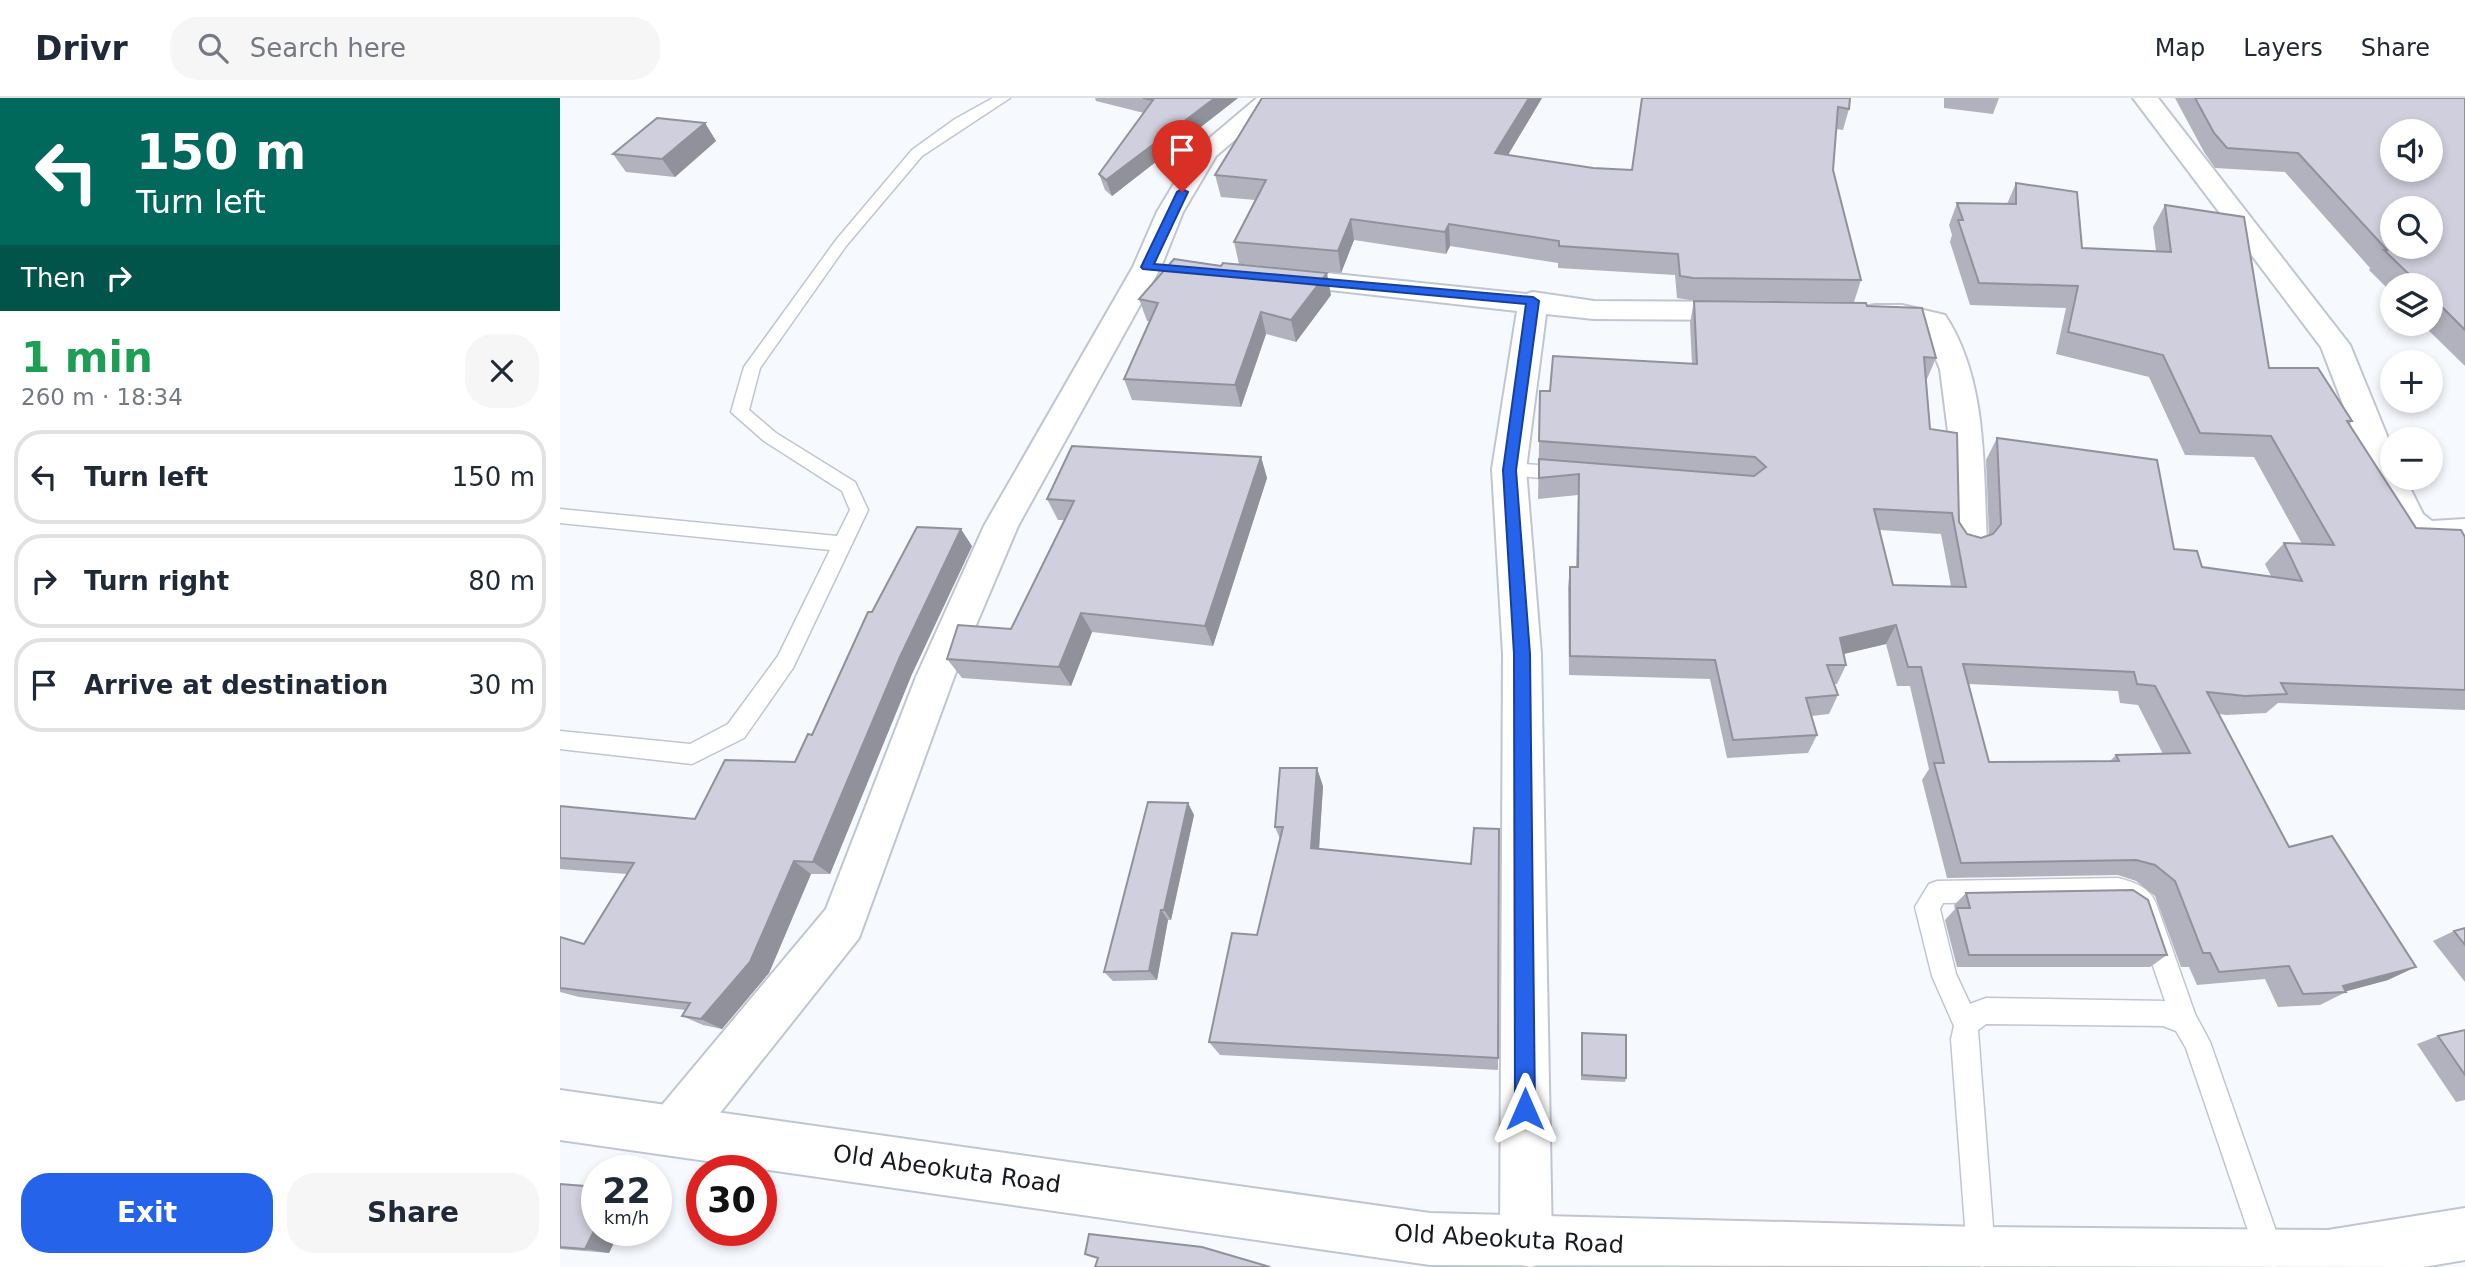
<!DOCTYPE html>
<meta charset="utf-8">
<style>
body{margin:0;font-family:"DejaVu Sans",sans-serif;background:#f6f6f7;color:#1f2937;height:100vh;display:flex;flex-direction:column;font-size:26px;white-space:nowrap}
*{box-sizing:border-box;margin:0}
p{font-size:23px;color:#747a83}
.icon{flex:none;width:38px;height:38px;fill:none;stroke:currentColor;stroke-width:2;stroke-linecap:round;stroke-linejoin:round}
.map{position:relative;flex:1;overflow:hidden}
.panel{display:flex;flex-direction:column;background:#fff;width:560px}
.panel>*{flex:none}
.hud{background:#00695c;color:#fff;overflow:hidden}
.controls{position:absolute;left:1820px;top:21px;display:grid;gap:14px}
.controls a{display:grid;place-items:center;width:63px;height:63px;border-radius:50%;background:#fff;box-shadow:0 4px 10px #0003;font-size:35px}
.speed{position:absolute;left:21px;top:1057px;display:flex;gap:14px;font-size:35px;font-weight:700;text-align:center}
.speed>*{display:grid;place-content:center;width:91px;height:91px;border-radius:50%;background:#fff;box-shadow:0 4px 10px #0003;line-height:1}
.speed small{font-size:18px;font-weight:400}
.speed .limit{border:10px solid #d22;background:#fff;color:#111}
.pin{position:absolute;display:grid;place-items:center;width:60px;height:60px;color:#fff;margin:-72px -30px;border-radius:50% 50% 50% 0;rotate:-45deg;box-shadow:0 0 7px #0007}
.pin .icon{rotate:45deg}
.me{position:absolute;width:77px;margin:-38px;rotate:0deg;stroke-linejoin:round;filter:drop-shadow(0 0 5px #0008)}
.turn{display:flex;align-items:center;gap:24px;height:147px;padding:0 21px;font-size:32px}
.turn .icon{width:91px;height:91px;stroke-width:2.5}
.turn b{display:block;font-size:49px;line-height:60px}
.then{display:flex;align-items:center;height:66px;padding:0 21px;background:#0003;gap:14px;font-size:26px}
.round{display:grid;place-items:center;flex:none;width:74px;height:74px;border-radius:28px;background:#f6f6f7}
.headline{display:flex;align-items:center;justify-content:space-between;height:119px;padding:0 21px}
h1{font-size:42px;font-weight:700;line-height:52px;color:#1e9e55}
.action{display:flex;gap:14px;margin-top:auto;padding:14px 21px}
.action a{flex:1;height:80px;border-radius:28px;background:#2563eb;color:#fff;font-size:28px;font-weight:700;line-height:80px;text-align:center}
.action a+a{background:#f6f6f7;color:#1f2937}
ul{padding:0;list-style:none}
li{display:flex;align-items:center;gap:21px;height:94px;margin:0 14px 10px;padding:0 7px;border:4px solid #e0e1e3;border-radius:28px}
li div{flex:1}
li b{display:block;font-size:26px}
li em{font-style:normal}
header{display:flex;align-items:center;gap:42px;box-sizing:border-box;height:98px;padding:0 35px;background:#fff;border-bottom:2px solid #e0e1e3}
header strong{font-size:33px}
nav{display:flex;gap:38px;margin-inline-start:auto;font-size:24px}
.search{width:490px;height:63px;background:#f6f6f7;display:flex;align-items:center;gap:18px;box-sizing:border-box;padding:0 24px;border-radius:28px;color:#747a83;font-size:26px}
main{display:flex;flex:1;min-height:0}
.map>svg:first-child{display:block}
.lines{fill:none;stroke-linecap:round;stroke-linejoin:round}
.lane-casing{stroke:#bfc6d3;stroke-width:3}
.street-casing{stroke:#bfc6d3;stroke-width:4}
.highway-casing{stroke:#bfc6d3;stroke-width:4}
.lane{fill:#fff;fill-rule:evenodd}
.street{fill:#fff;fill-rule:evenodd}
.highway{fill:#fff;fill-rule:evenodd}
.wall{fill:#b2b2be;fill-rule:evenodd}
.shaded-wall{fill:#91919b}
.building{fill:#cfcfdd;stroke:#91919b;stroke-width:2;fill-rule:evenodd}
.route{fill:#2563eb;stroke:#184099;stroke-width:2}
.labels{text-anchor:middle;stroke-width:5;stroke-linejoin:round;paint-order:stroke}
.near-street-label{font-size:24px;fill:#171a1e;stroke:#fff}
</style>
<header>
<strong>Drivr</strong>
<div class="search"><svg class="icon" aria-label="search" viewBox="0 0 24 24"><circle cx="10" cy="10" r="6"/><path d="M15 15l6 6"/></svg>Search here</div>
<nav><a>Map</a><a>Layers</a><a>Share</a></nav>
</header>
<main>
<section class="panel">
<div class="hud">
<div class="turn"><svg class="icon" aria-label="left" viewBox="0 0 24 24"><path d="M17 20v-9H6M10 6l-5 5 5 5"/></svg><div><b>150 m</b>Turn left</div></div>
<div class="then">Then<svg class="icon" aria-label="right" viewBox="0 0 24 24"><path d="M7 20v-9h11M14 6l5 5-5 5"/></svg></div>
</div>
<div class="headline"><div><h1>1 min</h1><p>260 m · 18:34</p></div><a class="round"><svg class="icon" aria-label="close" viewBox="0 0 24 24"><path d="M6 6l12 12M18 6L6 18"/></svg></a></div>
<ul>
<li><svg class="icon" aria-label="left" viewBox="0 0 24 24"><path d="M17 20v-9H6M10 6l-5 5 5 5"/></svg><div><b>Turn left</b></div><em>150 m</em></li>
<li><svg class="icon" aria-label="right" viewBox="0 0 24 24"><path d="M7 20v-9h11M14 6l5 5-5 5"/></svg><div><b>Turn right</b></div><em>80 m</em></li>
<li><svg class="icon" aria-label="arrive" viewBox="0 0 24 24"><path d="M6 21V4h12l-3 4 3 4H6"/></svg><div><b>Arrive at destination</b></div><em>30 m</em></li>
</ul>
<div class="action"><a>Exit</a><a>Share</a></div>
</section>
<div class="map">
<svg width="1905" height="1169" viewBox="0 0 1905 1169">
<rect width="100%" height="100%" fill="#f6f9fe"/>
<g class="lines">
<defs>
<path id="lane" d="M 433,0 L 450,0 L 362,58 L 286,148 L 200,270 L 189,312 L 216,335 L 295,384 L 308,412 L 233,570 L 184,640 L 132,666 L 0,651 L 0,633 L 130,646 L 168,626 L 218,558 L 270,452 L 0,425 L 0,411 L 277,438 L 290,412 L 282,393 L 204,343 L 171,314 L 184,269 L 276,142 L 352,52 L 395,21 Z
M 949,365 L 1007,369 L 1016,376 L 1007,383 L 943,376 L 940,371 Z
M 1558,780 C 1574,784 1589,789 1596,805 L 1635,916 L 1650,944 L 1724,1156 L 1720,1166 L 1713,1169 L 1700,1166 L 1696,1156 L 1626,950 L 1616,933 L 1603,928 L 1426,926 L 1418,932 L 1435,1155 L 1431,1165 L 1422,1169 L 1411,1165 L 1407,1155 L 1391,941 L 1394,928 L 1372,878 L 1355,809 L 1369,786 L 1377,783 ZM 1558,802 L 1574,812 L 1605,903 L 1426,900 L 1410,906 L 1396,876 L 1380,811 L 1383,805 Z"/>
<path id="street" d="M 697,0 L 724,0 L 656,58 L 623,114 L 601,169 L 458,428 L 394,579 L 299,840 L 133,1049 L 115,1056 L 97,1049 L 90,1031 L 97,1013 L 266,811 L 356,579 L 424,428 L 573,169 L 597,114 L 633,54 Z
M 1573,0 L 1598,0 L 1790,247 L 1832,350 L 1832,380 L 1845,380 L 1863,416 L 1872,423 L 1905,421 L 1905,447 L 1881,451 L 1850,443 L 1839,434 L 1819,400 L 1761,249 Z
M 718,170 L 966,196 L 973,194 L 1034,203 L 1184,204 L 1194,206 L 1199,213 L 1194,220 L 1184,222 L 1034,221 L 986,216 L 966,371 L 981,556 L 992,1145 L 985,1164 L 971,1169 L 947,1164 L 940,1145 L 943,556 L 932,371 L 957,213 L 708,185 L 704,179 L 708,173 Z
M 1315,207 L 1342,207 L 1385,217 C 1428,282 1423,371 1427,445 L 1421,454 L 1409,458 L 1397,454 L 1391,445 L 1390,349 L 1380,271 L 1363,230 L 1305,223 L 1300,216 L 1305,209 Z"/>
<path id="highway" d="M 0,992 L 870,1115 L 1421,1129 L 1768,1132 L 1905,1110 L 1905,1162 L 1863,1169 L 870,1167 L 0,1042 Z"/>
</defs>
<!-- lane casing -->
<use href="#lane" class="lane-casing"/>
<!-- street casing -->
<use href="#street" class="street-casing"/>
<!-- highway casing -->
<use href="#highway" class="highway-casing"/>
<!-- lane -->
<use href="#lane" class="lane"/>
<!-- street -->
<use href="#street" class="street"/>
<!-- highway -->
<use href="#highway" class="highway"/>
</g>
<!-- wall -->
<path class="wall" d="M 535,0 L 678,0 L 552,98 L 545,92 L 539,76 L 584,15 L 536,3 Z
M 702,0 L 982,0 L 948,57 L 1033,70 L 1072,72 L 1290,0 L 1289,11 L 1283,32 L 1276,31 L 1273,72 L 1301,182 L 1294,204 L 1129,202 L 1117,200 L 1115,177 L 998,170 L 998,165 L 890,148 L 886,156 L 794,142 L 781,175 L 679,166 L 674,144 L 695,102 L 661,99 L 655,77 Z
M 1384,0 L 1439,0 L 1433,16 L 1384,10 Z
M 1615,0 L 1905,0 L 1905,268 L 1862,226 L 1871,226 L 1871,187 L 1832,187 L 1832,195 L 1809,172 L 1810,170 L 1725,74 L 1655,70 L 1644,54 Z
M 145,25 L 156,43 L 115,79 L 66,74 L 53,56 Z
M 1456,85 L 1522,150 L 1596,153 L 1593,129 L 1605,107 L 1709,270 L 1792,323 L 1789,326 L 1856,430 L 1905,439 L 1905,612 L 1718,605 L 1706,615 L 1666,617 L 1659,616 L 1729,749 L 1828,882 L 1786,893 L 1786,894 L 1760,907 L 1718,909 L 1705,881 L 1637,887 L 1629,869 L 1621,869 L 1595,798 L 1576,783 L 1558,777 L 1387,780 L 1362,682 L 1369,671 L 1350,588 L 1337,588 L 1326,546 L 1283,556 L 1286,567 L 1277,586 L 1274,586 L 1278,597 L 1269,616 L 1251,618 L 1257,637 L 1248,655 L 1167,660 L 1150,581 L 1009,577 L 1008,489 L 1010,469 L 1016,469 L 1018,397 L 978,401 L 980,293 L 990,293 L 1132,266 L 1130,225 L 1134,203 L 1307,208 L 1376,260 L 1367,281 L 1366,281 L 1370,331 L 1399,424 L 1407,436 L 1421,440 L 1429,437 L 1426,362 L 1437,340 L 1614,451 L 1642,469 L 1711,478 L 1705,466 L 1724,445 L 1742,446 L 1694,359 L 1625,357 L 1589,279 L 1496,256 L 1506,210 L 1410,207 L 1390,144 L 1392,137 L 1389,127 L 1397,105 L 1447,106 ZM 1320,432 L 1381,436 L 1391,488 L 1333,487 ZM 1409,586 L 1558,593 L 1560,605 L 1578,607 L 1603,656 L 1556,657 L 1550,663 L 1429,664 Z
M 771,197 L 736,244 L 706,236 L 681,309 L 572,302 L 564,281 L 589,223 L 587,223 L 579,201 Z
M 701,359 L 707,380 L 653,548 L 532,534 L 511,588 L 402,580 L 387,561 L 451,531 L 504,422 L 498,422 L 487,401 Z
M 412,448 L 352,576 L 270,776 L 251,776 L 209,875 L 162,931 L 143,927 L 122,918 L 125,912 L 19,899 L 0,894 L 0,839 L 24,846 L 67,776 L 0,771 L 0,708 L 135,721 L 235,664 L 252,637 L 312,514 Z
M 763,688 L 759,751 L 911,766 L 939,731 L 938,972 L 660,957 L 649,944 L 697,837 L 720,741 L 715,729 Z
M 628,705 L 634,717 L 611,822 L 608,822 L 597,882 L 553,883 L 544,874 Z
M 1406,795 L 1607,857 L 1590,869 L 1397,869 L 1385,822 L 1395,811 L 1394,807 Z
M 1905,830 L 1905,884 L 1873,843 L 1894,833 Z
M 1905,932 L 1905,1002 L 1896,1004 L 1857,946 L 1878,938 Z
M 1022,935 L 1066,980 L 1065,984 L 1021,982 Z
M 0,1086 L 37,1132 L 60,1132 L 49,1155 L 0,1151 Z"/>
<!-- shaded-wall -->
<path class="shaded-wall" d="M 655,0 L 678,0 L 552,98 L 546,82 Z
M 969,0 L 982,0 L 936,77 L 935,55 Z
M 145,25 L 156,43 L 115,79 L 102,61 Z
M 791,121 L 794,142 L 781,175 L 778,153 Z
M 889,126 L 890,148 L 886,156 L 885,134 Z
M 767,175 L 771,197 L 736,244 L 731,222 Z
M 701,214 L 706,236 L 681,309 L 675,287 Z
M 701,359 L 707,380 L 653,548 L 645,528 Z
M 401,431 L 412,448 L 352,576 L 270,776 L 253,764 L 339,561 Z
M 521,515 L 532,534 L 511,588 L 499,569 Z
M 1336,527 L 1326,546 L 1271,559 L 1280,540 Z
M 757,670 L 763,688 L 758,767 L 751,750 Z
M 628,705 L 634,717 L 611,822 L 604,812 Z
M 234,763 L 251,776 L 209,875 L 162,931 L 141,921 Z
M 601,812 L 608,822 L 597,882 L 589,873 Z
M 1856,869 L 1828,882 L 1780,895 L 1783,888 Z
M 37,1127 L 37,1132 L 60,1132 L 49,1155 L 25,1151 Z"/>
<!-- building -->
<path class="building" d="M 583,0 L 655,0 L 546,82 L 539,76 L 593,2 Z
M 702,0 L 969,0 L 935,55 L 1033,70 L 1072,72 L 1082,0 L 1290,0 L 1289,11 L 1278,9 L 1273,72 L 1301,182 L 1133,180 L 1120,178 L 1118,156 L 999,148 L 999,143 L 889,126 L 885,134 L 791,121 L 778,153 L 674,144 L 706,82 L 655,77 Z
M 1635,0 L 1905,0 L 1905,232 L 1871,198 L 1871,187 L 1860,187 L 1824,152 L 1827,152 L 1738,55 L 1667,50 L 1654,35 ZM 1832,33 L 1871,33 L 1871,72 L 1832,72 ZM 1832,110 L 1871,110 L 1871,149 L 1832,149 Z
M 97,20 L 145,25 L 102,61 L 53,56 Z
M 1456,85 L 1517,94 L 1522,150 L 1611,154 L 1605,107 L 1684,119 L 1709,270 L 1758,270 L 1792,323 L 1787,323 L 1856,430 L 1901,432 L 1905,439 L 1905,592 L 1721,585 L 1727,596 L 1685,598 L 1647,594 L 1729,749 L 1772,738 L 1856,869 L 1783,888 L 1786,894 L 1743,896 L 1729,868 L 1659,874 L 1650,855 L 1643,855 L 1615,783 L 1595,767 L 1576,762 L 1401,765 L 1374,665 L 1384,665 L 1361,569 L 1348,569 L 1336,527 L 1280,540 L 1286,567 L 1267,567 L 1278,597 L 1246,600 L 1257,637 L 1173,642 L 1155,562 L 1010,558 L 1010,469 L 1018,469 L 1019,376 L 979,380 L 979,361 L 1194,378 L 1206,369 L 1195,359 L 979,343 L 980,293 L 990,293 L 993,258 L 1137,266 L 1134,203 L 1306,205 L 1307,208 L 1362,210 L 1376,260 L 1364,259 L 1370,331 L 1397,335 L 1399,424 L 1407,436 L 1421,440 L 1433,436 L 1441,426 L 1437,340 L 1597,362 L 1614,451 L 1637,453 L 1642,469 L 1742,483 L 1724,445 L 1774,447 L 1711,338 L 1640,335 L 1603,257 L 1508,234 L 1518,188 L 1419,185 L 1398,122 L 1403,122 L 1397,105 L 1456,106 ZM 1314,411 L 1392,415 L 1406,489 L 1333,487 ZM 1403,566 L 1574,574 L 1577,586 L 1595,588 L 1630,655 L 1556,657 L 1559,663 L 1429,664 Z
M 614,161 L 661,168 L 663,165 L 767,175 L 731,222 L 701,214 L 675,287 L 564,281 L 598,205 L 579,201 Z
M 512,348 L 701,359 L 645,528 L 521,515 L 499,569 L 387,561 L 398,527 L 451,531 L 514,403 L 487,401 Z
M 357,429 L 401,431 L 339,561 L 253,764 L 234,763 L 190,864 L 141,921 L 122,918 L 130,905 L 0,890 L 0,839 L 24,846 L 74,765 L 0,760 L 0,708 L 135,721 L 165,662 L 235,664 L 248,636 L 252,637 L 308,514 L 312,514 Z
M 720,670 L 757,670 L 751,750 L 911,766 L 914,730 L 939,731 L 938,960 L 649,944 L 672,835 L 697,837 L 723,729 L 715,729 Z
M 588,704 L 628,705 L 604,812 L 601,812 L 589,873 L 544,874 Z
M 1573,792 L 1588,802 L 1607,857 L 1409,857 L 1397,810 L 1410,810 L 1406,795 Z
M 1905,830 L 1905,847 L 1894,833 Z
M 1905,932 L 1905,977 L 1878,938 Z
M 1022,935 L 1066,937 L 1066,980 L 1022,977 Z
M 0,1086 L 37,1089 L 37,1127 L 25,1151 L 0,1149 Z
M 529,1136 L 642,1149 L 710,1169 L 535,1169 L 538,1160 L 525,1156 Z"/>
<!-- route -->
<path class="route" d="M 622,91 L 628,94 L 594,166 L 973,199 L 979,203 L 956,372 L 970,556 L 975,1011 L 972,1018 L 965,1021 L 958,1018 L 955,1011 L 954,556 L 943,372 L 966,206 L 583,171 L 581,169 L 617,94 Z"/>
<g class="labels">
<!-- near-street labels -->
<g class="near-street-label">
<text transform="translate(387 1071) rotate(8)" y="8">Old Abeokuta Road</text>
<text transform="translate(949 1141) rotate(3)" y="8">Old Abeokuta Road</text>
</g>
</g>
</svg>
<div class="controls">
<a><svg class="icon" aria-label="sound" viewBox="0 0 24 24"><path d="M4 9h4l5-4v14l-5-4H4zM17 9q2 3 0 6"/></svg></a>
<a><svg class="icon" aria-label="search" viewBox="0 0 24 24"><circle cx="10" cy="10" r="6"/><path d="M15 15l6 6"/></svg></a>
<a><svg class="icon" aria-label="layers" viewBox="0 0 24 24"><path d="M12 4l9 5-9 5-9-5zM3 14l9 5 9-5"/></svg></a>
<a>+</a>
<a>−</a>
</div>
<div class="speed"><div>22<small>km/h</small></div><div class="limit">30</div></div>
<div class="pin" style="left:622px;top:94px;background:#d93025"><svg class="icon" aria-label="arrive" viewBox="0 0 24 24"><path d="M6 21V4h12l-3 4 3 4H6"/></svg></div>
<svg class="me" style="left:965px;top:1011px" viewBox="-20 -20 40 40"><path d="M0-17L14 15 0 8-14 15z" fill="#2563eb" stroke="#fff" stroke-width="4"/></svg>
</div>
</main>
